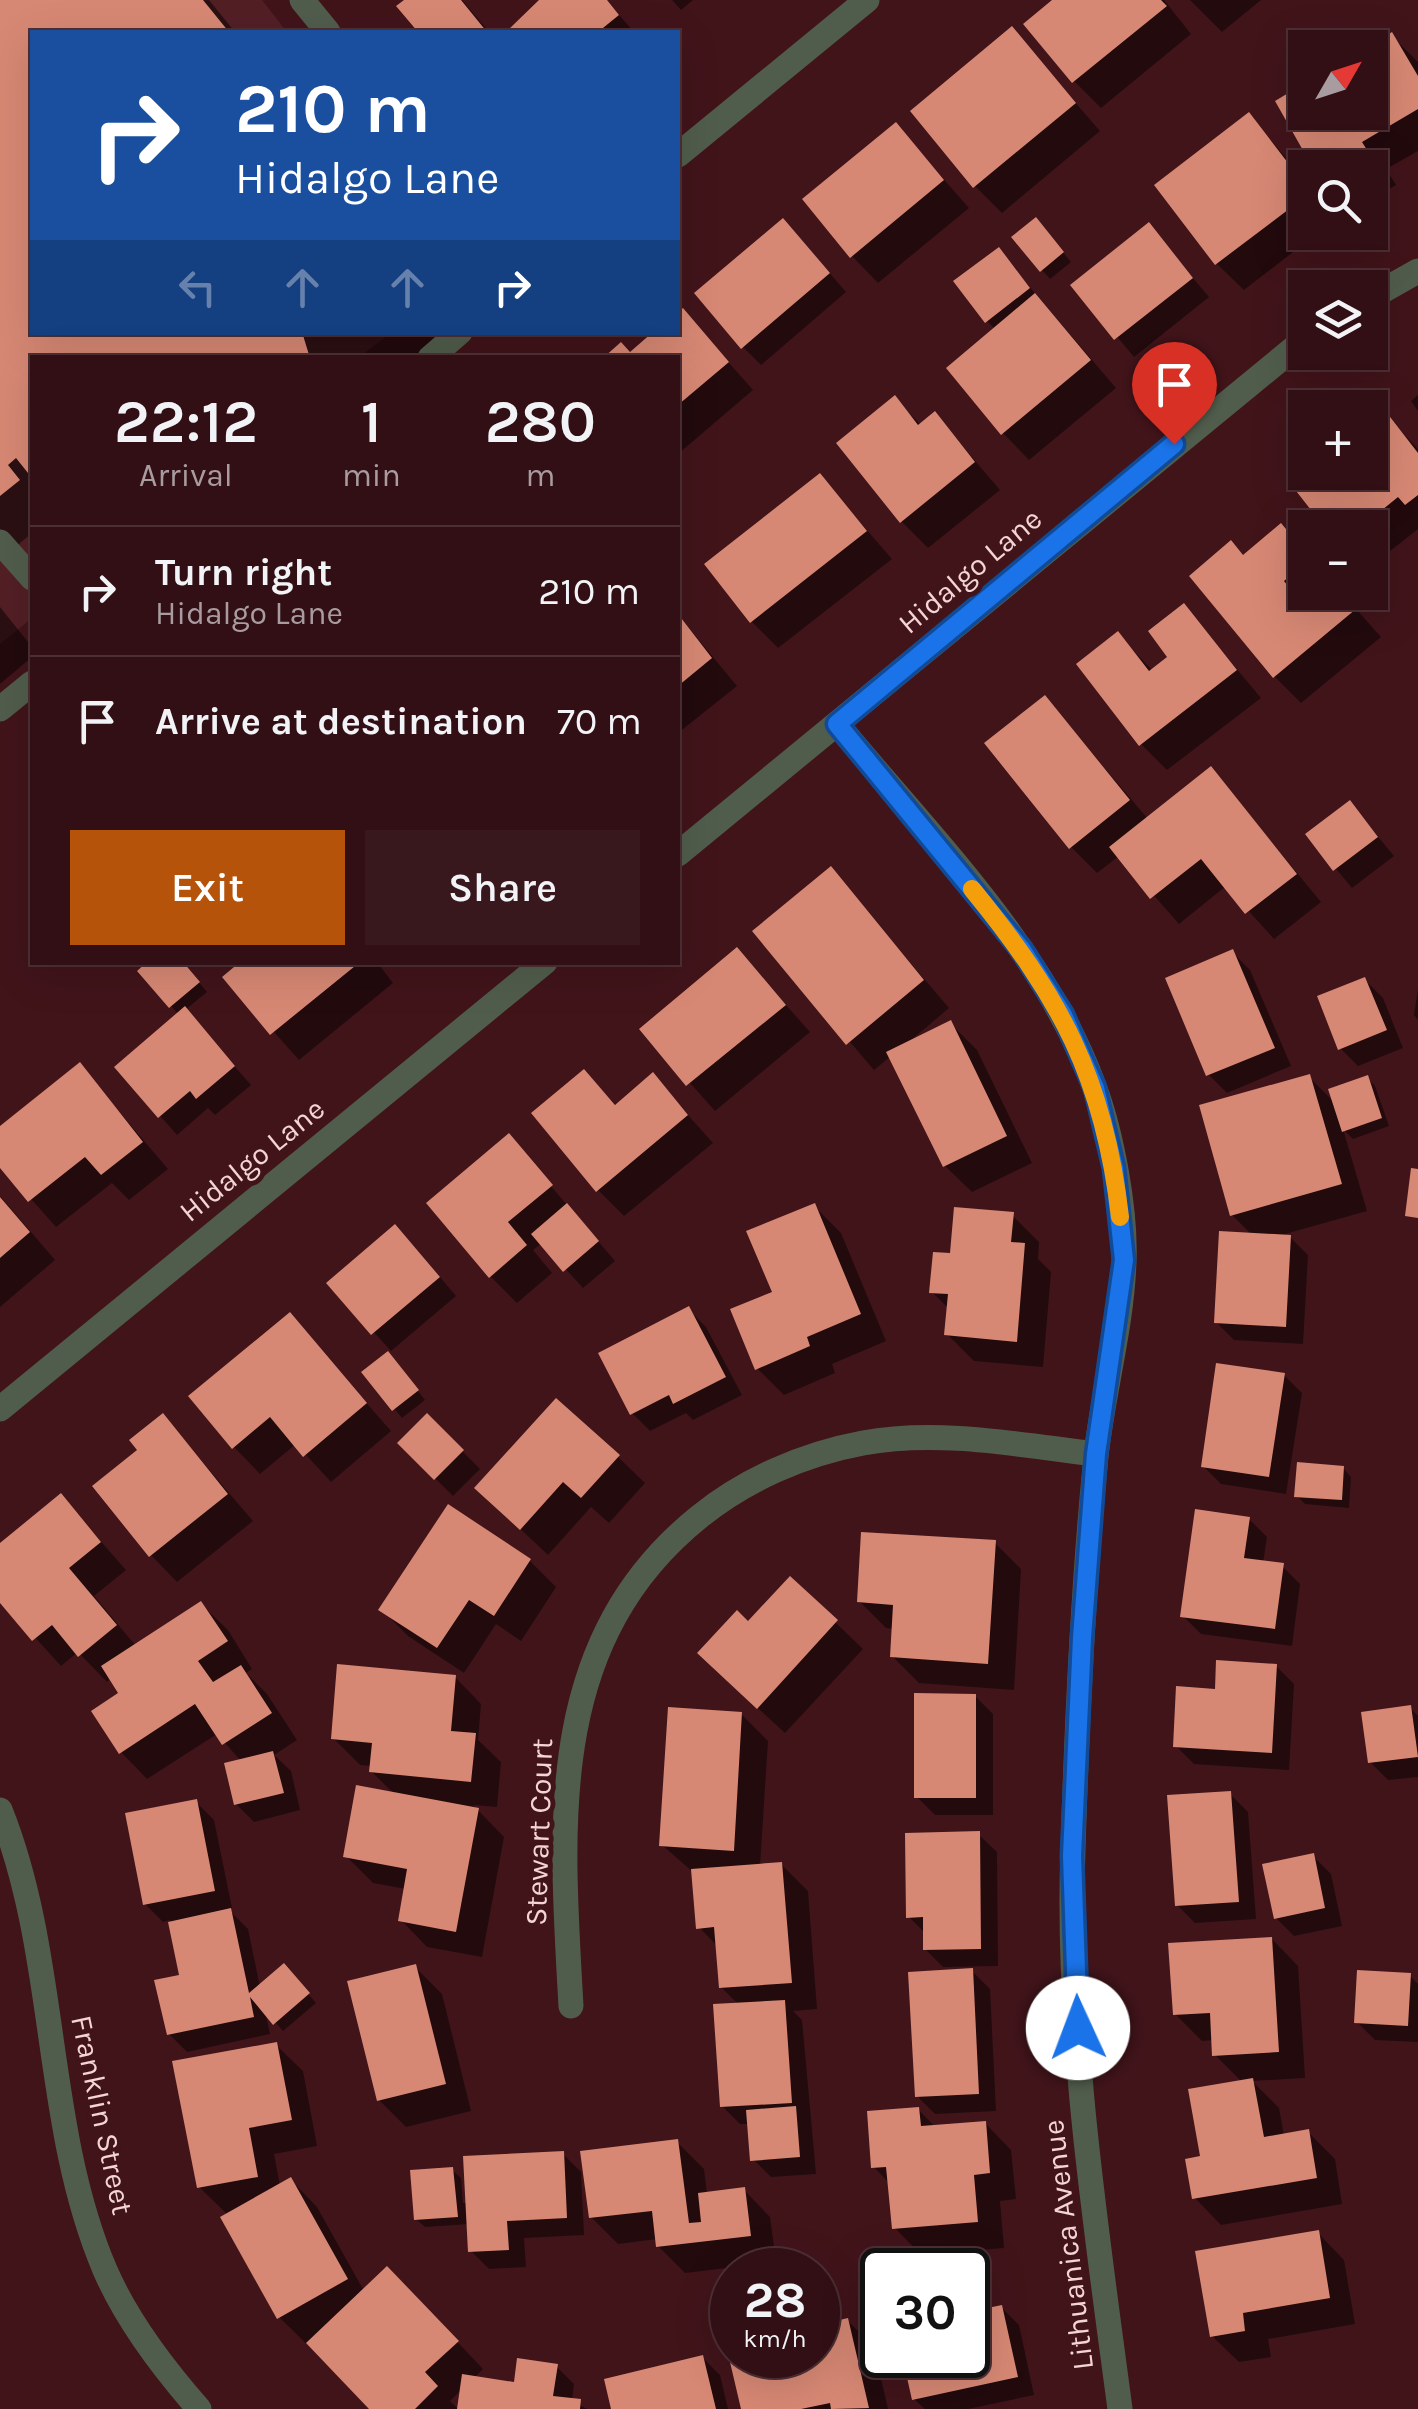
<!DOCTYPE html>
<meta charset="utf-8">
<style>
body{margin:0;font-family:Karla,sans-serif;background:#39181d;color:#f1f3f6;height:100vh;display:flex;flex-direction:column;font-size:38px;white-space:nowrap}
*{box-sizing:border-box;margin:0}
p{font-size:32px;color:#a89ca0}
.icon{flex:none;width:55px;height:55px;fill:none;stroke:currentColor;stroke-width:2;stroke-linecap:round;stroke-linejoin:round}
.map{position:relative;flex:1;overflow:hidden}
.sheet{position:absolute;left:30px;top:355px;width:650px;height:610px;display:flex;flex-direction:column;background:#310f14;border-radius:0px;box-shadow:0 10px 40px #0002,0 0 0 2px #4c2f34}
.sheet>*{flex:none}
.hud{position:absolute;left:30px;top:30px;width:650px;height:305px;border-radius:0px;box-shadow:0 10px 40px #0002,0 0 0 2px #4c2f34;background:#1a4fa0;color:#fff;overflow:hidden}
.needle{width:65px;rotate:51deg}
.controls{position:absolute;left:1288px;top:30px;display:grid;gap:20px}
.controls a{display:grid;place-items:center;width:100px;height:100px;border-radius:0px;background:#310f14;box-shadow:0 10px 40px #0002,0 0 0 2px #4c2f34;font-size:50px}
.speed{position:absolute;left:710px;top:2248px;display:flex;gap:20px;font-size:50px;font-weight:700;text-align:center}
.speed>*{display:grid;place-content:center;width:130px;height:130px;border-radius:50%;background:#310f14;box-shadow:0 10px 40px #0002,0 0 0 2px #4c2f34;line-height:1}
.speed small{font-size:25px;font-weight:400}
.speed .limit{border:5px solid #111;border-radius:15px;background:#fff;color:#111}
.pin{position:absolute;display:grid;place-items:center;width:85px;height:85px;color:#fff;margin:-102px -42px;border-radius:50% 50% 50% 0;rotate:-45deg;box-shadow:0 0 10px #0007}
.pin .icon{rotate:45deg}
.me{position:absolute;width:110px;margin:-55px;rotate:358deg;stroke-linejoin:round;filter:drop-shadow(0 0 8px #0008)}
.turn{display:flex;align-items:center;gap:35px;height:210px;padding:0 40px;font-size:45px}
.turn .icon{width:130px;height:130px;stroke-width:2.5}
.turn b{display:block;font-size:70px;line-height:85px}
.lanes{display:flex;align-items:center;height:95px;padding:0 40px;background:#0003;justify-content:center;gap:50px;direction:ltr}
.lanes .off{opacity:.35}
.eta{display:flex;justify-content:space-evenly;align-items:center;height:170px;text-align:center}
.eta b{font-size:60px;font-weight:600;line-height:70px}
.action{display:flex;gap:20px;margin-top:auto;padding:20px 40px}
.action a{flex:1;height:115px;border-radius:0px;background:#b45309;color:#fff;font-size:40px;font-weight:600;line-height:115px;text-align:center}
.action a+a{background:#39181d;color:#f1f3f6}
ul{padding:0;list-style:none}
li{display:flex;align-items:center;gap:30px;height:130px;padding:0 40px;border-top:2px solid #4c2f34}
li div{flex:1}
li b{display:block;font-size:38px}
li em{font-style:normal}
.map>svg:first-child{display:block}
.built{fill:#521f25}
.shadow{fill:#0007}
.building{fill:#d78874}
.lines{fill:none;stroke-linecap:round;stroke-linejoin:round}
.minor{stroke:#515d4c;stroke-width:25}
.route-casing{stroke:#114b97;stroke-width:25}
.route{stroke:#1a73e8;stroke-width:18}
.slow{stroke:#f59e0b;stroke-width:18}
.labels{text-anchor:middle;stroke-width:10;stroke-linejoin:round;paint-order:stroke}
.street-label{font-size:30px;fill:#f4d5d6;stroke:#41141a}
</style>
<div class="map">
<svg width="1418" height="2409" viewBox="0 0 1418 2409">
<rect width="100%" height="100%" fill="#41141a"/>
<!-- built -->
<path class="built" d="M 0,0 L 262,0 L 287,32 L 32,32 L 32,332 L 391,333 L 359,357 L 32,358 L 32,618 L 0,644 Z"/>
<!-- shadow -->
<path class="shadow" d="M 0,0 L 209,0 L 235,32 L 32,32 L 32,332 L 451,332 L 423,358 L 32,358 L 32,533 L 0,560 Z
M 407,0 L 462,0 L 489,32 L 421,32 L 400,6 Z
M 543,0 L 606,0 L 634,32 L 509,32 Z
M 672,0 L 693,0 L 681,10 Z
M 1056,0 L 1164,0 L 1191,34 L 1101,108 L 1074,81 Z
M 1190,0 L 1261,0 L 1222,32 Z
M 1012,30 L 1100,131 L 1002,213 L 975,186 Z
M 1392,36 L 1418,62 L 1418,151 L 1386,169 L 1396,185 L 1370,200 L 1370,168 L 1316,168 L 1278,102 L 1305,86 L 1305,112 L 1370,112 L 1370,48 Z
M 1249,115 L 1305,180 L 1305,232 L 1319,232 L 1244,290 L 1217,264 L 1157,185 Z
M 896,125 L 969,208 L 878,283 L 852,256 Z
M 1149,226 L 1209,297 L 1134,357 L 1074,285 Z
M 1044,229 L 1071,262 L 1050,279 L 1042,270 Z
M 800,239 L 846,292 L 761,365 L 743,347 Z
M 998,250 L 1116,388 L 1029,460 L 1003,433 L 996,330 L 987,321 Z
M 683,311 L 753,390 L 678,454 L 678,358 L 631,355 L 678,332 L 678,316 Z
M 1418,395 L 1418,411 L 1411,401 Z
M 895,399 L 921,425 L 935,414 L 1000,490 L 928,548 L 901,521 Z
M 1387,417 L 1418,449 L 1418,529 L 1370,567 L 1370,528 L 1328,528 L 1370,472 L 1370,430 Z
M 820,476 L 892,559 L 778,648 L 752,622 Z
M 1281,526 L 1305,551 L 1305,592 L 1341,592 L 1381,637 L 1301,703 L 1275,677 L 1244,557 Z
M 1184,606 L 1261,698 L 1167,770 L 1141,744 L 1118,635 L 1153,671 L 1171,657 Z
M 0,607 L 32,647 L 32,657 L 0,684 Z
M 678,615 L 737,686 L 678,733 Z
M 1045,698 L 1148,819 L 1211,769 L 1321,902 L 1274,939 L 1226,886 L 1179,924 L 1119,856 L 1097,873 L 1071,847 Z
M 1350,803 L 1394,856 L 1352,888 L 1308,835 Z
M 830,869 L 949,1008 L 910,1041 L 950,1023 L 977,1050 L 1032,1163 L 972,1192 L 945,1166 L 891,1056 L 874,1070 L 755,931 Z
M 737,950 L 810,1032 L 715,1111 L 642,1029 Z
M 1232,952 L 1250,970 L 1291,1066 L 1227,1093 L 1209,1075 Z
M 182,962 L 207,992 L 185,1010 L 251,1085 L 215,1115 L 208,1108 L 177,1135 L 117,1067 L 179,1015 L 141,971 Z
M 244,962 L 377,962 L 393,983 L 299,1060 L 226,978 Z
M 1365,980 L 1383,998 L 1403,1048 L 1358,1066 L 1340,1048 Z
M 1418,989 L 1418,1020 L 1414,1015 Z
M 80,1066 L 168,1169 L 129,1200 L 112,1183 L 56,1227 L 0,1164 L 0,1129 Z
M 584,1072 L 617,1106 L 653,1076 L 713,1143 L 624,1216 L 598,1190 Z
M 1309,1077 L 1335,1103 L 1367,1078 L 1375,1086 L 1389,1126 L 1353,1139 L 1343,1129 L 1367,1211 L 1278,1236 L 1290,1237 L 1308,1255 L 1303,1344 L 1234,1340 L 1216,1322 L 1252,1235 L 1232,1215 Z
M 508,1136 L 615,1261 L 583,1288 L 542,1243 L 533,1250 L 552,1273 L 517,1303 L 490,1276 Z
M 0,1196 L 55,1260 L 0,1307 Z
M 814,1206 L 841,1233 L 886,1341 L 832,1364 L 835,1373 L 784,1395 L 757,1368 L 775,1293 Z
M 1012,1215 L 1039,1242 L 1038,1259 L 1051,1272 L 1043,1367 L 974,1361 L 947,1334 L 949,1309 L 932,1292 L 952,1256 Z
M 413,1245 L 456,1296 L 391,1351 L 329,1283 Z
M 688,1309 L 706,1327 L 742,1395 L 693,1420 L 686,1413 L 650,1431 L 632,1413 Z
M 289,1315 L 391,1431 L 331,1482 L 296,1444 L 260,1474 L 234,1447 Z
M 396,1363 L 425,1400 L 402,1418 L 364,1372 Z
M 1284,1375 L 1302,1393 L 1286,1494 L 1221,1484 L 1203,1466 Z
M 163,1416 L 253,1521 L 177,1582 L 151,1555 L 141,1450 Z
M 427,1416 L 480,1469 L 453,1496 L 400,1443 Z
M 618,1457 L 645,1483 L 609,1523 L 591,1507 L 548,1555 L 477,1488 Z
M 1343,1468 L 1351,1477 L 1349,1508 L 1305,1504 L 1297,1496 Z
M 61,1496 L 126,1570 L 94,1596 L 136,1646 L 201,1604 L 228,1630 L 252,1669 L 246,1673 L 267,1694 L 297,1740 L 274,1755 L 291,1771 L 300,1810 L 254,1822 L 236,1804 L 241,1761 L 217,1734 L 147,1779 L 121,1752 L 121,1694 L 111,1678 L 107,1682 L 78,1652 L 61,1666 L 0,1599 L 0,1547 Z
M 1249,1519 L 1267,1537 L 1263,1563 L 1282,1566 L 1300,1584 L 1292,1646 L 1201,1634 L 1183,1616 Z
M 995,1543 L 1021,1569 L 1014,1690 L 919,1683 L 892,1656 L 894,1629 L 886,1628 L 859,1601 Z
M 530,1561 L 556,1587 L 521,1641 L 496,1624 L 464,1673 L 408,1636 L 381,1609 Z
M 790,1579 L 863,1649 L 785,1733 L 727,1680 L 748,1624 Z
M 1276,1666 L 1294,1684 L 1289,1770 L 1194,1764 L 1176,1746 L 1217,1691 Z
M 455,1677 L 481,1704 L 478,1740 L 501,1762 L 497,1807 L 473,1805 L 504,1837 L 482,1957 L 427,1947 L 401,1920 L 406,1889 L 373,1883 L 346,1856 L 394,1794 L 371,1771 L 372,1766 L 360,1765 L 333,1738 Z
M 975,1696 L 993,1714 L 993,1815 L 935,1815 L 917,1797 Z
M 1410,1708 L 1418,1716 L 1418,1777 L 1388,1780 L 1370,1762 Z
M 741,1714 L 768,1741 L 760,1866 L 781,1864 L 808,1891 L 817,2009 L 793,2011 L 802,2020 L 816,2174 L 771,2177 L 753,2159 L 750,2124 L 740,2124 L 722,2106 L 739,2005 L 721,1987 L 718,1947 L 699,1927 L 694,1873 L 662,1845 Z
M 1230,1794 L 1248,1812 L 1256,1919 L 1195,1923 L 1177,1905 Z
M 196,1802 L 214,1820 L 232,1908 L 228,1909 L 248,1929 L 260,1987 L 292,1975 L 316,2003 L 283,2031 L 265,2011 L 270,2034 L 187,2052 L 169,2034 L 182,1977 L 170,1920 L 163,1922 L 145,1904 Z
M 978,1834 L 997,1852 L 998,1966 L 943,1967 L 925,1949 L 925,1933 L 909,1917 Z
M 1313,1856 L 1331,1874 L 1342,1926 L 1294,1936 L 1276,1918 Z
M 1272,1939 L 1298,1966 L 1305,2078 L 1252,2081 L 1279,2108 L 1284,2136 L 1308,2132 L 1335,2159 L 1342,2204 L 1221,2225 L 1195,2198 L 1202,2158 L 1243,2083 L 1215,2055 L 1214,2040 L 1202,2041 L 1175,2014 Z
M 415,1967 L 442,1994 L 471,2111 L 406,2127 L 379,2100 Z
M 970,1969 L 990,1989 L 996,2111 L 935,2114 L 917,2096 Z
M 1410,1976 L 1418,1984 L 1418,2042 L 1375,2040 L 1357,2022 Z
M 276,2045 L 303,2071 L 317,2146 L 274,2154 L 280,2186 L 291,2180 L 317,2207 L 364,2291 L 414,2296 L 483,2369 L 474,2378 L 517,2384 L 556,2366 L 574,2384 L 572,2401 L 587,2409 L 459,2409 L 462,2389 L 450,2401 L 458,2409 L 373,2409 L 279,2317 L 228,2215 L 199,2187 Z
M 918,2109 L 936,2128 L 985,2123 L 1011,2150 L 1016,2199 L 1000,2201 L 1004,2248 L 921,2255 L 895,2228 L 890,2184 L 874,2167 Z
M 677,2142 L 704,2169 L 707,2194 L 744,2190 L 770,2217 L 776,2262 L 685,2273 L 658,2246 L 657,2239 L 618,2244 L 591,2217 Z
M 563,2154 L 581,2172 L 584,2235 L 524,2238 L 526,2267 L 489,2269 L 471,2251 L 469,2224 L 425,2227 L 416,2219 L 452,2170 L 461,2178 L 463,2203 L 468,2203 Z
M 1318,2233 L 1344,2260 L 1355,2324 L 1268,2339 L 1271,2357 L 1239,2362 L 1212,2336 Z
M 1001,2307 L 1019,2325 L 1034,2395 L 968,2409 L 925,2409 L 914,2399 L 904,2355 L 968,2355 L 968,2315 Z
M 848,2321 L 874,2347 L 888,2409 L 744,2409 L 729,2347 L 732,2355 L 818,2355 L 818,2327 Z
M 702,2357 L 720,2375 L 728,2409 L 614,2409 Z"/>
<!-- building -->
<path class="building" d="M 0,0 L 203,0 L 229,32 L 32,32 L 32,332 L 302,332 L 310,358 L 32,358 L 32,478 L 16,458 L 8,465 L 20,480 L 0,496 Z
M 404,0 L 461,0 L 487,32 L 418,32 L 396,6 Z
M 539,0 L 607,0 L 619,15 L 598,32 L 506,32 Z
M 1052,0 L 1161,0 L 1167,6 L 1072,83 L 1023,24 Z
M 1012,26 L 1076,103 L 973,188 L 910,111 Z
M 1392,32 L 1418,76 L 1418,109 L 1362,142 L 1372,158 L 1354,168 L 1313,168 L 1275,101 L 1305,83 L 1305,112 L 1370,112 L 1370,46 Z
M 1249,112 L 1305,185 L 1305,197 L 1215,265 L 1154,185 Z
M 896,122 L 944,180 L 850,258 L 802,199 Z
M 1036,217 L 1064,252 L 1040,272 L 1011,237 Z
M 783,218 L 830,273 L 741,349 L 694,293 Z
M 1149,222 L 1193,278 L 1114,340 L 1070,285 Z
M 999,247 L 1030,288 L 985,323 L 953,281 Z
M 1035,293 L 1091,360 L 1001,435 L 946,368 Z
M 683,308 L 729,362 L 678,405 L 678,358 L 603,358 L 621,342 L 630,352 L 653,332 L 678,332 L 678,312 Z
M 895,395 L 918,425 L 935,411 L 975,462 L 900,523 L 836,443 Z
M 1387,413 L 1418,453 L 1418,495 L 1405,505 L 1398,497 L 1360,528 L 1325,528 L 1293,487 L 1312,472 L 1370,472 L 1370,427 Z
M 820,473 L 867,531 L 750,623 L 704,564 Z
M 1281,523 L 1305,552 L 1305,563 L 1284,581 L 1299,600 L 1308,592 L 1342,592 L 1356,609 L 1273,678 L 1189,576 L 1231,540 L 1243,555 Z
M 1184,603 L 1237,670 L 1139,746 L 1076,664 L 1118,631 L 1149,671 L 1167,657 L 1148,631 Z
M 678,614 L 712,658 L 678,686 Z
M 1045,695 L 1130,800 L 1069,849 L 984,743 Z
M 1211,766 L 1297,874 L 1245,914 L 1201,859 L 1150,899 L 1109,847 Z
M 1350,800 L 1378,837 L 1333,871 L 1305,834 Z
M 831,866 L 924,980 L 846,1045 L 752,931 Z
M 737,947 L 786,1005 L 686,1086 L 639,1029 Z
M 1233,949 L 1275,1048 L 1206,1076 L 1165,978 Z
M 147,962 L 183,962 L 200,982 L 169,1008 L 137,971 Z
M 240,962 L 360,962 L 270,1035 L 222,977 Z
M 1365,977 L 1387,1030 L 1338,1050 L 1317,996 Z
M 185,1006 L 235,1066 L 196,1099 L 190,1091 L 158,1118 L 114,1067 Z
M 951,1020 L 1007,1136 L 943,1167 L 886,1052 Z
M 80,1062 L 143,1142 L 101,1175 L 85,1157 L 28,1202 L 0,1168 L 0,1126 Z
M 584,1069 L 615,1105 L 653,1072 L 688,1115 L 596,1192 L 531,1113 Z
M 1310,1074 L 1342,1184 L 1230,1216 L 1199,1105 Z
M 1368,1075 L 1382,1118 L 1342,1132 L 1328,1089 Z
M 509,1133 L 553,1185 L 508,1222 L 527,1245 L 489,1278 L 426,1203 Z
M 1411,1168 L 1418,1169 L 1418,1218 L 1405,1216 Z
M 0,1197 L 30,1232 L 0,1258 Z
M 567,1203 L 599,1241 L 563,1272 L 531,1234 Z
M 815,1203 L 861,1314 L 807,1337 L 810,1346 L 755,1370 L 730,1309 L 772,1292 L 746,1231 Z
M 954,1207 L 1014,1212 L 1011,1242 L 1025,1243 L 1017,1342 L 944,1335 L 948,1294 L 929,1293 L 933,1252 L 950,1253 Z
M 395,1224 L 440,1277 L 371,1335 L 326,1283 Z
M 1219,1231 L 1291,1235 L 1286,1327 L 1214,1323 Z
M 689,1306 L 726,1377 L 673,1404 L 669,1395 L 630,1415 L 598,1353 Z
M 290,1312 L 367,1403 L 303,1457 L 270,1417 L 232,1449 L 188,1396 Z
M 388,1351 L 419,1390 L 392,1411 L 361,1372 Z
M 1216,1363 L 1285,1373 L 1269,1477 L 1201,1467 Z
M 556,1398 L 620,1455 L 581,1498 L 563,1482 L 520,1530 L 474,1488 Z
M 163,1413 L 228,1494 L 149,1557 L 92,1486 L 137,1450 L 129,1440 Z
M 427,1413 L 464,1450 L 434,1480 L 397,1443 Z
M 1297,1462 L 1344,1466 L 1342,1500 L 1294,1497 Z
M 61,1493 L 101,1542 L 69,1568 L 117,1625 L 78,1657 L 52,1625 L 32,1641 L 0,1603 L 0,1543 Z
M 448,1504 L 531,1559 L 494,1616 L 469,1600 L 437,1648 L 378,1610 Z
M 1195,1509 L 1250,1517 L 1244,1558 L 1284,1563 L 1275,1629 L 1180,1617 Z
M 861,1532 L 996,1540 L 988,1664 L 890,1657 L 893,1605 L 857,1602 Z
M 790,1576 L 838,1620 L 757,1709 L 697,1653 L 737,1610 L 748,1621 Z
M 201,1601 L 228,1641 L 198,1661 L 213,1682 L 241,1665 L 272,1713 L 222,1745 L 195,1704 L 119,1754 L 91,1711 L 118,1693 L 101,1666 Z
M 1216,1660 L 1277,1664 L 1272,1753 L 1173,1747 L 1176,1686 L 1215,1689 Z
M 337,1664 L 456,1675 L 451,1731 L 476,1733 L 471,1782 L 369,1772 L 372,1743 L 331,1739 Z
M 914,1693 L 976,1694 L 976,1798 L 914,1798 Z
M 1411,1705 L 1418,1757 L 1368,1763 L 1361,1712 Z
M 668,1707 L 742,1712 L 734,1851 L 659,1846 Z
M 273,1751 L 284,1793 L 234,1805 L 224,1763 Z
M 356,1785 L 479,1808 L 456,1932 L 398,1921 L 407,1869 L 343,1857 Z
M 1231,1791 L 1239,1902 L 1175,1906 L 1167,1795 Z
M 197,1799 L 215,1891 L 143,1905 L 125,1813 Z
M 980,1831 L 981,1949 L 923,1950 L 923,1917 L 906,1918 L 905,1833 Z
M 1314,1853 L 1325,1908 L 1274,1919 L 1262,1864 Z
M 782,1862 L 792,1983 L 719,1988 L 714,1927 L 696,1929 L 691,1869 Z
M 231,1908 L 249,1993 L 284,1963 L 310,1993 L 273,2025 L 250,1997 L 254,2017 L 167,2035 L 154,1980 L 179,1975 L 168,1922 Z
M 1272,1937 L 1279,2052 L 1212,2056 L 1210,2013 L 1173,2015 L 1168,1943 Z
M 416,1964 L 446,2084 L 377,2101 L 347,1981 Z
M 973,1968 L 979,2094 L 915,2097 L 908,1972 Z
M 1357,1970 L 1411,1973 L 1408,2026 L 1354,2023 Z
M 785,2000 L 792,2103 L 720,2107 L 713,2004 Z
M 277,2042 L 292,2120 L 249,2128 L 258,2177 L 197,2188 L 172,2061 Z
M 1253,2078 L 1264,2137 L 1309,2129 L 1317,2178 L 1192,2199 L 1185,2159 L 1200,2156 L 1188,2089 Z
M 796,2106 L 800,2157 L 750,2161 L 746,2110 Z
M 919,2107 L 921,2126 L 986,2121 L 990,2173 L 974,2175 L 978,2222 L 892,2229 L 886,2167 L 871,2168 L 867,2111 Z
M 678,2139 L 689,2223 L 701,2222 L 698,2193 L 745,2187 L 751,2236 L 656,2247 L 652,2211 L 589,2218 L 580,2151 Z
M 564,2151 L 567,2218 L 507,2221 L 509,2250 L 468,2252 L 463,2156 Z
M 453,2167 L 458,2217 L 414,2220 L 410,2170 Z
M 291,2177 L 348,2279 L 277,2319 L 220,2217 Z
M 1319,2230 L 1330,2298 L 1243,2313 L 1245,2331 L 1210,2337 L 1195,2251 Z
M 387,2266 L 459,2341 L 425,2372 L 438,2386 L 415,2409 L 369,2409 L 306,2343 Z
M 1002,2305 L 1018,2377 L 912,2400 L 902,2355 L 968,2355 L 968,2312 Z
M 848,2318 L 869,2408 L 831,2409 L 830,2403 L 801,2409 L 741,2409 L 726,2345 L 732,2344 L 732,2355 L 818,2355 L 818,2325 Z
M 703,2355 L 716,2409 L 611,2409 L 604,2379 Z
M 517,2358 L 558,2364 L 553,2396 L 581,2399 L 580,2409 L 457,2409 L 462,2374 L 514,2382 Z"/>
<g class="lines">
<!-- minor -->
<path class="minor" d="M 302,0 L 328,32
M 678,155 L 867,0
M 1370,298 L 1418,271
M 430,358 L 460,332
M 0,542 L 32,578
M 0,709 L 32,683
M 837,724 C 929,836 1043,947 1094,1086 C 1112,1134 1126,1211 1124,1261 C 1122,1326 1103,1392 1096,1456 C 1083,1586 1077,1718 1073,1848 C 1066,2033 1096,2227 1120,2409
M 678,854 L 1305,339
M 0,1409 L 545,962
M 0,1810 C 59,1957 43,2125 105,2270 C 127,2321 163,2368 199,2409
M 571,2006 C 561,1826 544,1642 699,1517 C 746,1479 804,1454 863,1443 C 939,1429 1020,1445 1096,1454"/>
</g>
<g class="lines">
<defs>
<path id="route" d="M 1078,2028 L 1072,1856 L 1082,1638 L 1096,1454 L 1124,1260 L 1114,1168 L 1095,1088 L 1063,1015 L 1022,950 L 837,724 L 1174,444"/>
</defs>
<!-- route casing -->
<use href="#route" class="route-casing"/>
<!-- route -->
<use href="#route" class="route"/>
<!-- slow -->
<path class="slow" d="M 972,889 C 1060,997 1104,1077 1120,1217"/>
</g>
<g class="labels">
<!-- street labels -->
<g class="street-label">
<text transform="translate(970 571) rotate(-40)" y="10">Hidalgo Lane</text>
<text transform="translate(252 1160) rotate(-39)" y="10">Hidalgo Lane</text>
<text transform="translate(539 1832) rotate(-88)" y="10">Stewart Court</text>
<text transform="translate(102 2115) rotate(78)" y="10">Franklin Street</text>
<text transform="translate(1068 2245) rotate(-97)" y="10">Lithuanica Avenue</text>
</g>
</g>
</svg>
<div class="controls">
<a><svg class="needle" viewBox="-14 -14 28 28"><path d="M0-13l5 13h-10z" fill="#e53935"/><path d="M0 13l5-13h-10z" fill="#a89ca0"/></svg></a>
<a><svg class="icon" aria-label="search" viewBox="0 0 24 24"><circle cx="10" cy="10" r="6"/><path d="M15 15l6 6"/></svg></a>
<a><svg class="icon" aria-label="layers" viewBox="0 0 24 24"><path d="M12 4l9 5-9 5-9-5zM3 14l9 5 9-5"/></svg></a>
<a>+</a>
<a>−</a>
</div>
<div class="speed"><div>28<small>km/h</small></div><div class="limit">30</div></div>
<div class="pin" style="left:1174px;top:444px;background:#d93025"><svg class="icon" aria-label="arrive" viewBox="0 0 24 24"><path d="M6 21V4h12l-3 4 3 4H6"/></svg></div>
<svg class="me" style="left:1078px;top:2028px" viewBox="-20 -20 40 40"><circle r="19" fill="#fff"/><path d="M0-13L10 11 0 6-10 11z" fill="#1a73e8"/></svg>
<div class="hud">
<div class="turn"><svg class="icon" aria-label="right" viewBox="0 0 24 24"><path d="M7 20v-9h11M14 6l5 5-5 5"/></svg><div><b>210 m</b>Hidalgo Lane</div></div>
<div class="lanes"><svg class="icon off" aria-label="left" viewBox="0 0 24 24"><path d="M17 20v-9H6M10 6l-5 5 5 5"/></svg><svg class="icon off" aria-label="ahead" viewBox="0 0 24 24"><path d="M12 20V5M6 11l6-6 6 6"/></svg><svg class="icon off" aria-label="ahead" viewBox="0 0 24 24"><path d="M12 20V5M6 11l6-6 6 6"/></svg><svg class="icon" aria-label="right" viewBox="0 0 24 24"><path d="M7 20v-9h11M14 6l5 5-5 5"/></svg></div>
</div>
<section class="sheet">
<div class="eta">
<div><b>22:12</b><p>Arrival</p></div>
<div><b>1</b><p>min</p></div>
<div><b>280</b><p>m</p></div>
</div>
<ul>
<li><svg class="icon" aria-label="right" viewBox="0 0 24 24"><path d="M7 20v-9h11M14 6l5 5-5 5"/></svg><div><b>Turn right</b><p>Hidalgo Lane</p></div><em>210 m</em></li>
<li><svg class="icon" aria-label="arrive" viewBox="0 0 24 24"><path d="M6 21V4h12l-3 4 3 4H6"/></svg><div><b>Arrive at destination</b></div><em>70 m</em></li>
</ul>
<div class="action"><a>Exit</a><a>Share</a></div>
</section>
</div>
